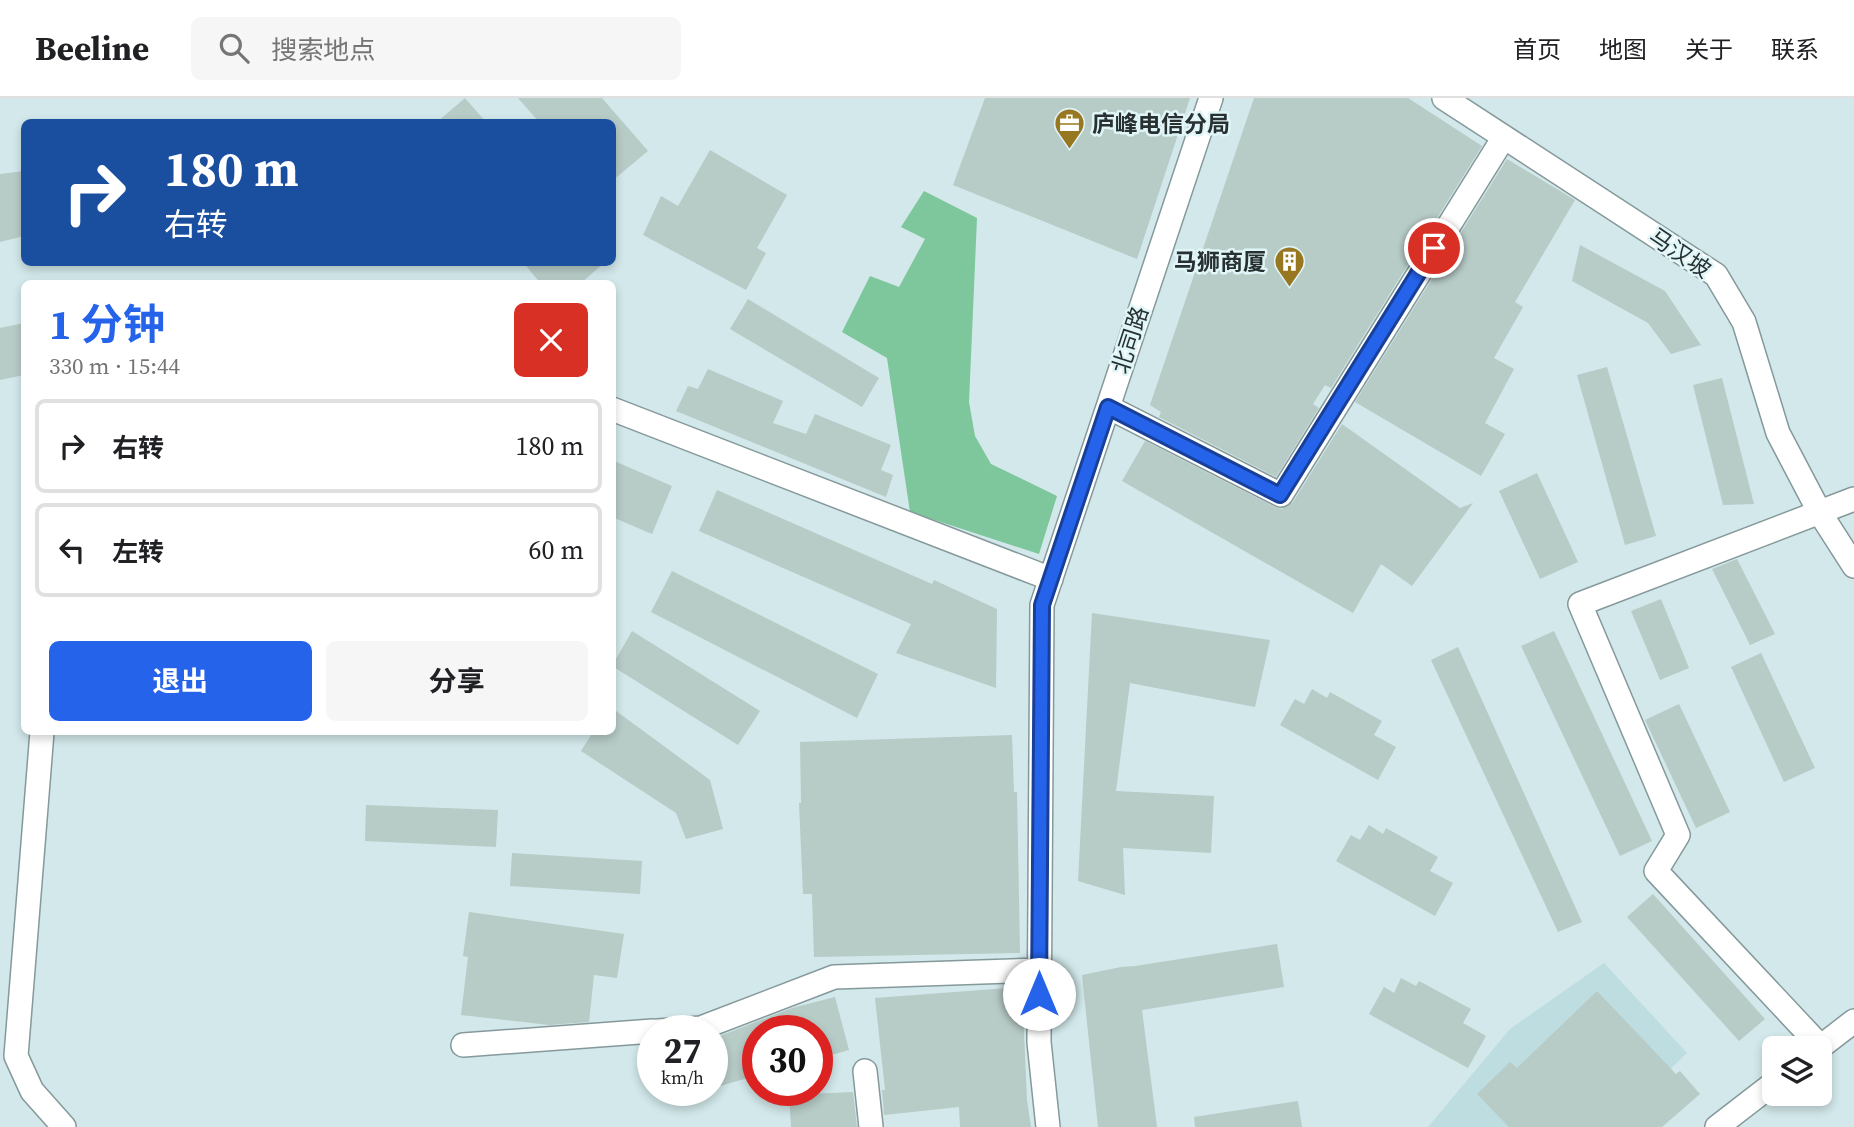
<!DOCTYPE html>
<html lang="zh">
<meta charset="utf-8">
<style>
body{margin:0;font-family:"Source Serif 4","Noto Sans SC",serif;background:#f6f6f6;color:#202124;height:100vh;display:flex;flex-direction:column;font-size:26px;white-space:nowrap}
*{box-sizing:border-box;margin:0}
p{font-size:23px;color:#757577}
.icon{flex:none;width:38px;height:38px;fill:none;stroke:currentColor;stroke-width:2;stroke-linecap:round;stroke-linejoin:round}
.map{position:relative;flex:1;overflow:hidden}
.drawer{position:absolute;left:21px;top:182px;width:595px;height:455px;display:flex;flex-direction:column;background:#fff;border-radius:10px;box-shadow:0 4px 10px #0003}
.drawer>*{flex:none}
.guide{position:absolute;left:21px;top:21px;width:595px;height:147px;border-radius:10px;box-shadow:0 4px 10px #0003;background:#1a4fa0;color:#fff;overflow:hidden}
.tools{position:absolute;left:1762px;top:938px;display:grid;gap:14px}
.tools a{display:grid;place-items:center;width:70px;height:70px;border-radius:10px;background:#fff;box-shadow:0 4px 10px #0003;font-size:35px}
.speed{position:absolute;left:637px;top:917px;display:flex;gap:14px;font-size:35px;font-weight:700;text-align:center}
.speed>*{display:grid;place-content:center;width:91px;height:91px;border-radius:50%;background:#fff;box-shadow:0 4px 10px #0003;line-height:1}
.speed small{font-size:18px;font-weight:400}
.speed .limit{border:10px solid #d22;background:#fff;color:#111}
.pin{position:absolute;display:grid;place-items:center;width:60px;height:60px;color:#fff;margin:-30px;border:4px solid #fff;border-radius:50%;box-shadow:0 2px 7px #0007}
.me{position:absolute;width:77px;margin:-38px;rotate:0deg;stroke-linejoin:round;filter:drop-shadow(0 0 5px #0008)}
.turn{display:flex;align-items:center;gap:24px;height:147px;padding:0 28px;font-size:32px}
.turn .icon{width:91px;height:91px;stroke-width:2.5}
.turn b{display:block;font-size:49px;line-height:60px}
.round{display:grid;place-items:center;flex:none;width:74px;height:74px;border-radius:10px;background:#f6f6f6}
.summary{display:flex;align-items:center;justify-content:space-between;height:119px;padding:0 28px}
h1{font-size:42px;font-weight:700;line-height:52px;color:#2563eb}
.action{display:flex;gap:14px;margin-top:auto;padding:14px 28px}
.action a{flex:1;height:80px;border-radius:10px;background:#2563eb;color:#fff;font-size:28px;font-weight:700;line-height:80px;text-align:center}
.action a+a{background:#f6f6f6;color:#202124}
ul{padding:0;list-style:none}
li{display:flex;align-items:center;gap:21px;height:94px;margin:0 14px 10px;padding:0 14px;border:4px solid #e0e0e0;border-radius:10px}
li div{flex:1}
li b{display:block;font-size:26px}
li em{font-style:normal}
header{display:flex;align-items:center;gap:42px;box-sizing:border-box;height:98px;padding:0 35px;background:#fff;border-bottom:2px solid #e0e0e0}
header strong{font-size:33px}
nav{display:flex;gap:38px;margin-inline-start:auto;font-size:24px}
.search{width:490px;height:63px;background:#f6f6f6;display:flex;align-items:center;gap:18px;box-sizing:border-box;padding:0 24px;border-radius:10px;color:#757577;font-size:26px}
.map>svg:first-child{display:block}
.built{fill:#bedde0}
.green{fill:#7ec69b}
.building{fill:#b7cbc7}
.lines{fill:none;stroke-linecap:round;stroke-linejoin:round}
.minor-casing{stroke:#85999b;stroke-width:26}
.minor{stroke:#fff;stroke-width:23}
.route-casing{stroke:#184099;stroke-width:18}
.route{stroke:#2563eb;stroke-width:12}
.labels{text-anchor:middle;stroke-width:5;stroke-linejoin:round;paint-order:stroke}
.poi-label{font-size:23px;font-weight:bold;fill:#283031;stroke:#dff5f7;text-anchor:start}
.street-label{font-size:23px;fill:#283031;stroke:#dff5f7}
</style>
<header>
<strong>Beeline</strong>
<div class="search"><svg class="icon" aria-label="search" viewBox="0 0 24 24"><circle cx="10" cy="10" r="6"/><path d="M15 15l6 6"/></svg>搜索地点</div>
<nav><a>首页</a><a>地图</a><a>关于</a><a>联系</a></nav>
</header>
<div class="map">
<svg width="1854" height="1029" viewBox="0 0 1854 1029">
<rect width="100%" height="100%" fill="#d2e8ea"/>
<!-- built -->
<path class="built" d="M 1604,865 L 1687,955 L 1610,1029 L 1428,1029 L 1510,931 Z"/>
<!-- green -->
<path class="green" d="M 924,93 L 977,120 L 969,304 L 975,338 L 991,366 L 1057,398 L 1039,456 L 910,414 L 887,260 L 842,234 L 870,178 L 899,189 L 925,141 L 901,129 Z"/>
<!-- building -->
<path class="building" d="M 465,0 L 486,24 L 437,24 Z
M 518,0 L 602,0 L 648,53 L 612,83 L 612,24 L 539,24 Z
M 985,0 L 1190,0 L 1137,161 L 953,87 Z
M 1254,0 L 1408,0 L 1482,48 L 1331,290 L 1325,287 L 1313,306 L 1319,310 L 1276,379 L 1159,319 L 1161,314 L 1150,307 Z
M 710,52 L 787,97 L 757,150 L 766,155 L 746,192 L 643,137 L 661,98 L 678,108 Z
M 1507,61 L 1575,102 L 1515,204 L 1523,209 L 1494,260 L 1514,271 L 1485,325 L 1505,336 L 1481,378 L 1355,304 Z
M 24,73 L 24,138 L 0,144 L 0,76 Z
M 1580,147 L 1665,193 L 1701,247 L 1671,256 L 1648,225 L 1572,183 Z
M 523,164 L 605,164 L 580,186 L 541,186 Z
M 748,201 L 879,280 L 862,309 L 730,231 Z
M 24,225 L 24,277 L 0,282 L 0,230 Z
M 1607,269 L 1656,438 L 1625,447 L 1577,277 Z
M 708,271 L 783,303 L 773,325 L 806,336 L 815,316 L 891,347 L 881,372 L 893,377 L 886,399 L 676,313 L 688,288 L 698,291 Z
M 1722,280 L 1754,406 L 1723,407 L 1693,287 Z
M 1342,326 L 1460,410 L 1473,405 L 1412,488 L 1381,466 L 1353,515 L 1122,383 L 1145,343 L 1275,409 L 1282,411 L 1293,404 Z
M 612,362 L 672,388 L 652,436 L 612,419 Z
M 1537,375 L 1578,464 L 1540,481 L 1499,393 Z
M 717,392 L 932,486 L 934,482 L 997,511 L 996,590 L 896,555 L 911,526 L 699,433 Z
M 1737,461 L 1775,536 L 1750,547 L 1712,471 Z
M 672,473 L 878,576 L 857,620 L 651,514 Z
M 1661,501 L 1689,570 L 1660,582 L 1631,513 Z
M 1092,515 L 1270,542 L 1255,609 L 1130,585 L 1116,693 L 1214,698 L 1211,755 L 1123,750 L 1125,797 L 1078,783 Z
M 632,533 L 760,613 L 738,647 L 612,568 Z
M 1554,533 L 1652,743 L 1620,758 L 1521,548 Z
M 1458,549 L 1582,824 L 1558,834 L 1431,562 Z
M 1761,555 L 1815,670 L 1784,684 L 1731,569 Z
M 1312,591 L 1327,600 L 1330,594 L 1382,623 L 1374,637 L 1396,649 L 1378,682 L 1280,627 L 1295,601 L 1304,606 Z
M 1679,606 L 1730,714 L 1696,730 L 1645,622 Z
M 612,610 L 710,682 L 723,731 L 686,741 L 676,715 L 581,653 L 593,634 L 612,634 Z
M 1012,637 L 1014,694 L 1017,694 L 1020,855 L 814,859 L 812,796 L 803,796 L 799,705 L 801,705 L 800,644 Z
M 366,707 L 498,712 L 496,749 L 365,743 Z
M 1369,727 L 1383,736 L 1386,730 L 1438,759 L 1430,773 L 1453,785 L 1435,818 L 1336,763 L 1351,737 L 1360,742 Z
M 512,755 L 642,763 L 640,796 L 510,788 Z
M 1653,796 L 1765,921 L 1739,943 L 1627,819 Z
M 469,814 L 624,836 L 617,880 L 594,877 L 589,924 L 549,927 L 461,917 L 468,859 L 463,858 Z
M 1277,846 L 1284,889 L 1142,912 L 1157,1029 L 1098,1029 L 1082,877 L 1121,869 L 1135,868 Z
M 1401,880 L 1416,888 L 1419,883 L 1471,911 L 1463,925 L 1486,938 L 1468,970 L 1369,916 L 1384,889 L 1394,895 Z
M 1022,889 L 1027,1002 L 1031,1029 L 960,1029 L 959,1009 L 884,1017 L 882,992 L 885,992 L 875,900 Z
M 1597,893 L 1676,976 L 1680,973 L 1700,996 L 1662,1029 L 1509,1029 L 1477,996 L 1510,964 L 1517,970 Z
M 835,899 L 849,952 L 817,961 L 817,933 L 758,933 L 758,977 L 720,988 L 712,961 L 712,941 L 792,910 Z
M 853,994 L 857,1029 L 791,1029 L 789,997 Z
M 1298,1003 L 1302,1029 L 1195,1029 L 1194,1019 Z"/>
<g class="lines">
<defs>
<path id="minor" d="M 1444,0 L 1716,177 L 1744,224 L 1778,335 L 1820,415 L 1854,468
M 1108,309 L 1281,397 L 1504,39
M 612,311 L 1051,481
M 42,634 L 16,958 L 32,993 L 64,1029
M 658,933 L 701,930 L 834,879 L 1039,872
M 463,947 L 653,933
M 1821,949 L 1656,773 L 1678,737 L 1580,506 L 1854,401
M 1819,950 L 1854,923
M 865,973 L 871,1029
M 1048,1029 L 1039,944 L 1042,507 L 1211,0
M 1717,1029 L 1774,985"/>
</defs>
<!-- minor casing -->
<use href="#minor" class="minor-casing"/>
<!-- minor -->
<use href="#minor" class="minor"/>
</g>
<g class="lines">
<defs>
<path id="route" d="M 1039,896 L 1042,507 L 1108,309 L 1280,397 L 1434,150"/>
</defs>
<!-- route casing -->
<use href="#route" class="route-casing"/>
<!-- route -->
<use href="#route" class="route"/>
</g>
<!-- icons -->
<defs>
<symbol id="office-pin" viewBox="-11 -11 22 30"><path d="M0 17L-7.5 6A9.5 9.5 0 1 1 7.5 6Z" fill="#977821" stroke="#dff5f7"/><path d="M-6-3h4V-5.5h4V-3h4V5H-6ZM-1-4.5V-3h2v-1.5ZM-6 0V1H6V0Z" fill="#fff"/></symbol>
<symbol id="building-pin" viewBox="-11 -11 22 30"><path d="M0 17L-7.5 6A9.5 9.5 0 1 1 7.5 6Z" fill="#977821" stroke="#dff5f7"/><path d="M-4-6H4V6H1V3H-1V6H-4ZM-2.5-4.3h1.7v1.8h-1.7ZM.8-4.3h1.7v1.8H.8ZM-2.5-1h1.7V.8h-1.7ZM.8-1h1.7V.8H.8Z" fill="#fff"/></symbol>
</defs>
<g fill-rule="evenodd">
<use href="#office-pin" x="1052" y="8" width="35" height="47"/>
<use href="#building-pin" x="1272" y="146" width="35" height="47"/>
</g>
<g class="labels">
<!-- poi labels -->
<g class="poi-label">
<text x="1092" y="34">庐峰电信分局</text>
<text x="1266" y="172" text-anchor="end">马狮商厦</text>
</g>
<!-- street labels -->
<g class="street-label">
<text transform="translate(1680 155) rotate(34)" y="8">马汉坡</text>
<text transform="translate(1130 242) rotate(-72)" y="8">北司路</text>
</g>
</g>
</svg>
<div class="tools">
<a><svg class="icon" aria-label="layers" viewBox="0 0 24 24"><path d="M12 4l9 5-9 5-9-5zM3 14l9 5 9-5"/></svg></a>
</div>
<div class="speed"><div>27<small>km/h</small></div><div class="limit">30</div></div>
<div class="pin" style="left:1434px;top:150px;background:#d93025"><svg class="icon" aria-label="arrive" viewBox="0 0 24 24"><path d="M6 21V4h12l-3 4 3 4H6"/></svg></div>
<svg class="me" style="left:1039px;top:896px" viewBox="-20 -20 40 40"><circle r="19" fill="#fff"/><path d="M0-13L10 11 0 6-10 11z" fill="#2563eb"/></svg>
<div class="guide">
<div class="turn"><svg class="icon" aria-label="right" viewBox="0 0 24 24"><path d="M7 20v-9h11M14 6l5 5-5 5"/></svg><div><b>180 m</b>右转</div></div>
</div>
<section class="drawer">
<div class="summary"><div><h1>1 分钟</h1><p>330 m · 15:44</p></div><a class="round" style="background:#d93025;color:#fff"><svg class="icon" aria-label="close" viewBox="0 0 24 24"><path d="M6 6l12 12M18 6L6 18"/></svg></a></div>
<ul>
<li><svg class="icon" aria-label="right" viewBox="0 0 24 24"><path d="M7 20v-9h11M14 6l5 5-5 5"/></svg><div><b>右转</b></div><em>180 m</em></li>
<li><svg class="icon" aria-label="left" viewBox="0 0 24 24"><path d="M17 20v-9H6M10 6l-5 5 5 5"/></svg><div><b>左转</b></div><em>60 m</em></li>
</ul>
<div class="action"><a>退出</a><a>分享</a></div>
</section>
</div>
